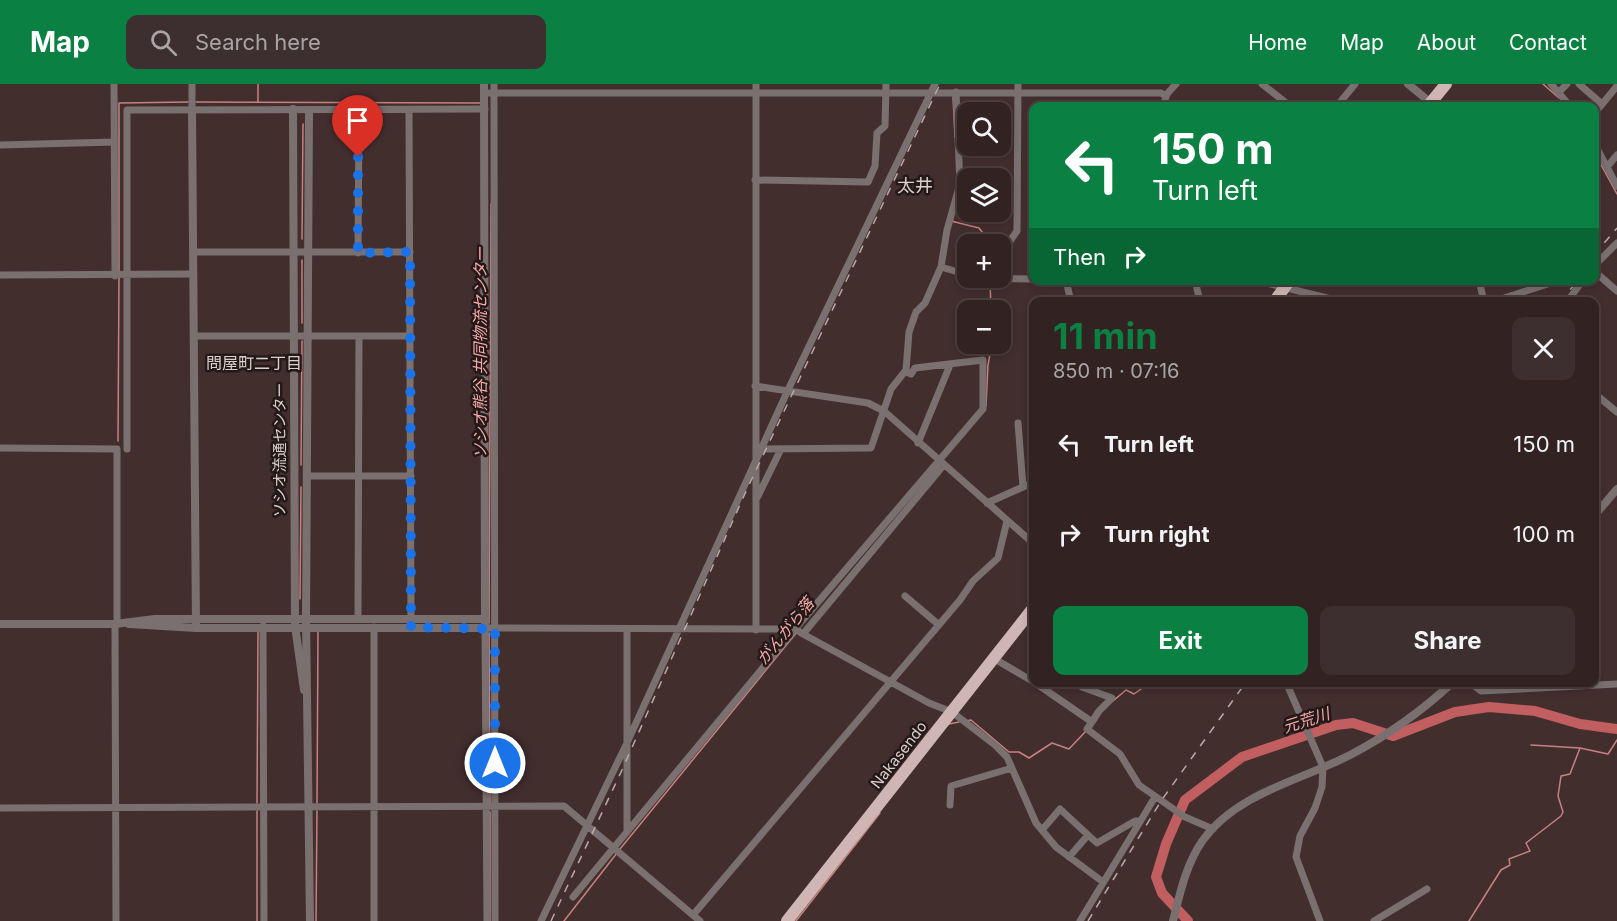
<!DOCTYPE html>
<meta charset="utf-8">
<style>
body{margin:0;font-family:Inter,"Noto Sans JP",sans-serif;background:#3d2f2f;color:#f1f3f6;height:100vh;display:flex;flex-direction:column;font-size:22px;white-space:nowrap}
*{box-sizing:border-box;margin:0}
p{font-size:20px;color:#a8a4a5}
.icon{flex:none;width:33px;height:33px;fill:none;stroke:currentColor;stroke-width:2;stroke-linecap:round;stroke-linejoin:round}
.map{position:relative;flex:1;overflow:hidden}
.sheet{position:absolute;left:1029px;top:213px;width:570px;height:390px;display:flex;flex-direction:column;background:#322222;border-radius:12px;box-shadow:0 3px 9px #0003,0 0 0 2px #4d3f40}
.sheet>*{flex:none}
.hud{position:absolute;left:1029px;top:18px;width:570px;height:183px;border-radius:12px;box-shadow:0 3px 9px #0003,0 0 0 2px #4d3f40;background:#0b8043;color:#fff;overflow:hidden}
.fabs{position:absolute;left:957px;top:18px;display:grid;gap:12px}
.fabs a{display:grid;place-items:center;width:54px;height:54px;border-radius:12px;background:#322222;box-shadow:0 3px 9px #0003,0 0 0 2px #4d3f40;font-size:30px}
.pin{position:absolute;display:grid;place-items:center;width:51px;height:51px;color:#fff;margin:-62px -26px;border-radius:50% 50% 50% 0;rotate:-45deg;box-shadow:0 0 6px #0007}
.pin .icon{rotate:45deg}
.me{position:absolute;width:66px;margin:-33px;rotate:0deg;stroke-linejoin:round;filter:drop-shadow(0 0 4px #0008)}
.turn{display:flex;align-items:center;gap:21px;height:126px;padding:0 24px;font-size:27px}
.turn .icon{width:78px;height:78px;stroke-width:2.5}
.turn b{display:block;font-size:42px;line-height:51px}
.then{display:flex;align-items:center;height:57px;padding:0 24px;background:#0003;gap:12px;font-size:22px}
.round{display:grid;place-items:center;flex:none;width:63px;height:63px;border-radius:12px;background:#3d2f2f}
.head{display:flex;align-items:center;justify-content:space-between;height:102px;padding:0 24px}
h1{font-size:36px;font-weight:700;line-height:45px;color:#0b8043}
.button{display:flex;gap:12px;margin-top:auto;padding:12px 24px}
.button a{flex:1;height:69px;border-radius:12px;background:#0b8043;color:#fff;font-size:24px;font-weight:700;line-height:69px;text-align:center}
.button a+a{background:#3d2f2f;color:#f1f3f6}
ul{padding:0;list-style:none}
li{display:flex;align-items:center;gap:18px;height:90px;padding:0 24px}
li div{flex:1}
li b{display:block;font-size:22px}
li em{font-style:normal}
header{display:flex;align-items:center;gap:36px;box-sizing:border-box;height:84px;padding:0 30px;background:#0b8043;color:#fff}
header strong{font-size:28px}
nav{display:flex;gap:33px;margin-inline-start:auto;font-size:21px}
.search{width:420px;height:54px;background:#3d2f2f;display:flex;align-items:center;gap:15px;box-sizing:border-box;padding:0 21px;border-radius:12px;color:#a8a4a5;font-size:22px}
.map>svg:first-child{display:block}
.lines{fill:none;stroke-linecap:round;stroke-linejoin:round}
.stream{stroke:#c98081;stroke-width:1.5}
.river{stroke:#c05e60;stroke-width:10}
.minor{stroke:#7b7070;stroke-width:7}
.tertiary{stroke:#7b7070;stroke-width:8}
.trunk{stroke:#cfb6b5;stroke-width:12}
.rail{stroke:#b9aaa9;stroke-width:1.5;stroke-dasharray:8 8;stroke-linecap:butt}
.route{stroke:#1a73e8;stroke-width:10;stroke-dasharray:0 18}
.labels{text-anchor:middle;stroke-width:5;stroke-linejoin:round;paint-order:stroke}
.street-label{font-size:15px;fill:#ddcfce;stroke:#231919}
.water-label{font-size:16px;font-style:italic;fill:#f7a8a7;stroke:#231919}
.neighbourhood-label{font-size:16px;fill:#ddcfce;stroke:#231919}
.quarter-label{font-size:18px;fill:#ddcfce;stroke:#231919}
</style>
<header>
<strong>Map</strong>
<div class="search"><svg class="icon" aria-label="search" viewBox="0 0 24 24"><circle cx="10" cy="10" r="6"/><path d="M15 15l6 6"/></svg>Search here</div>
<nav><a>Home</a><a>Map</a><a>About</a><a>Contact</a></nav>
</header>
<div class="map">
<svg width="1617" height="837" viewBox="0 0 1617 837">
<rect width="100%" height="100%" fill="#432e2e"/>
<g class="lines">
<!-- stream -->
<path class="stream" d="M 1543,0 L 1559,14
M 953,13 L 955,53
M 258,17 L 258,0
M 196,18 L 482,19
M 1594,68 L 1617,110
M 951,137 L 979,144 L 991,160
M 302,155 L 303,40
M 119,188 L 119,19 L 188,18
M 990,197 L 991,226
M 302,239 L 302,176
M 986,322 L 988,281 L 992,260
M 118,357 L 119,192
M 301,381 L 302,257
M 300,515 L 301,403
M 489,539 L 491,120
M 489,549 L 490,719
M 1113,617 L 1126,606 L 1134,610 L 1151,598
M 966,637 L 971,636 L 1009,668 L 1019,668 L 1029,674 L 1052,659 L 1069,665 L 1086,647
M 949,640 L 959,638
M 1531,661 L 1580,664
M 257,719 L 258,547
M 317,719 L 318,547
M 490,728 L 490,837
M 620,765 L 797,548
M 257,837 L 257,727
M 316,837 L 317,727
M 564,837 L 617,769
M 796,837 L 880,729
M 1469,837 L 1501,786 L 1510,781 L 1509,775 L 1530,767 L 1526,759 L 1561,732 L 1563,728 L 1558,712 L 1561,692 L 1570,690 L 1580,664 L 1608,670 L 1617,656"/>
<!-- river -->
<path class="river" d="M 1188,837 L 1162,809 L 1156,793 L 1166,760 L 1185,716 L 1242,673 L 1336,641 L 1353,639 L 1393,652 L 1455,628 L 1489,623 L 1535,627 L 1580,640 L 1617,645"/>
<!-- minor -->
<path class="minor" d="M 114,0 L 115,192
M 192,0 L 192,26
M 494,0 L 495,837
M 756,0 L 756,546
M 1262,0 L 1290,22
M 1551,0 L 1570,22
M 1579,0 L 1602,20
M 1559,8 L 1567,0
M 484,9 L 1161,9 L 1166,12
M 1163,22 L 1167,10 L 1176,0
M 1337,22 L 1355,0
M 409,26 L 411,543
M 1594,30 L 1617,2
M 1594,59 L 1617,102
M 0,61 L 114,58
M 1607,83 L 1617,71
M 755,96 L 868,98 L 875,82 L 877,49 L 885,42 L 886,0
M 193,168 L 410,168
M 358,169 L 359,26
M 1594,182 L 1617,159
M 941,183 L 968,191
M 1594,187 L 1617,207
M 0,191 L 193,190
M 977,194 L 1034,195
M 1003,196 L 1005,164 L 1017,147 L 1018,0
M 1066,196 L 1071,218
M 1195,196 L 1200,218
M 1254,196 L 1343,218
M 1479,196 L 1484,218
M 1492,218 L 1560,196
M 1567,218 L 1583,196
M 194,252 L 410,252
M 755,302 L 868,319 L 884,327 L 1034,460
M 1594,309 L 1617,328
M 1018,339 L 1023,403
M 918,359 L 950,281
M 0,364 L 117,365 L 117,540
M 127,365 L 127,26 L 485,25
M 757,365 L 871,364 L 891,305 L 906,286 L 909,248 L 916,228 L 925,219 L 941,183 L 947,146 L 960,100 L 956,8
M 307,392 L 411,392
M 757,414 L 781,365
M 987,419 L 1034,398
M 905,512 L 939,541
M 358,535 L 359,252
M 115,540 L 116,837
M 263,542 L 264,837
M 627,545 L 627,748
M 803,550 L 929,619 L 952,628 L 995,661 L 1007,673 L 1036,739 L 1056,763 L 1103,798
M 993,574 L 1034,598
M 1034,598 L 1092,638 L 1087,645 L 1120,670 L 1139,701 L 1185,733 L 1213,745
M 1286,598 L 1323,683 L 1322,703 L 1315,724 L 1300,752 L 1296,773 L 1320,837
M 1469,598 L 1481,607 L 1617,600
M 1082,603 L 1112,614 L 1099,627 L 1092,638
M 950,721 L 951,702 L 1012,684
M 0,724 L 564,722 L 700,837
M 1042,746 L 1060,725 L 1088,751 L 1069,773
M 1088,751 L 1097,759 L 1135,737 L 1140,737
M 573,813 L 795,545 L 983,325 L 983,276 L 915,284 L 911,290 L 905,287
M 693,831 L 960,516 L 973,497 L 998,474 L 1007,437
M 374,837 L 374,543
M 487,837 L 485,544 L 795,545 L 803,550 L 943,382
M 541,837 L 626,661 L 788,306 L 935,0
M 1080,837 L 1155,713
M 1374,837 L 1427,805"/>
<!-- tertiary -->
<path class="tertiary" d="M 1408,0 L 1431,19
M 293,25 L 295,542 L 304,606
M 192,26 L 196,544
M 309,26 L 306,535 L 310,837
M 1594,432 L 1617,405
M 0,540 L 115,540 L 155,535 L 485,535
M 129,540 L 196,544 L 485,544 L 484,0
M 1173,837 C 1180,809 1186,780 1203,756 C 1238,708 1303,696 1352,670 C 1388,651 1423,626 1453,598"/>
<!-- trunk -->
<path class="trunk" d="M 1428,22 L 1446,0
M 1274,218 L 1290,196
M 787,837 L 1034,523"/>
<!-- rail -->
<path class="rail" d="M 1594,171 L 1617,144
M 1560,218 L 1578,196
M 551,837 L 622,686 L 747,405 L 940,0
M 1088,837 L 1161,717 L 1246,598"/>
</g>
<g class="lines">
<!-- route -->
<path class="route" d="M 358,73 L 358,169 L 410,168 L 411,543 L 495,545 L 495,679"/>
</g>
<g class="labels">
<!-- street labels -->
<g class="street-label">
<text transform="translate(280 366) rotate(-90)" y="5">ソシオ流通センター</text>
<text transform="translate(899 671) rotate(-52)" y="5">Nakasendo</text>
</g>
<!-- water labels -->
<g class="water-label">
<text transform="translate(480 269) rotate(-90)" y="6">ソシオ熊谷 共同物流センター</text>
<text transform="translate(785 547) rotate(-51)" y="6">がんがら落</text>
<text transform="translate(1306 636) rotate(-18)" y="6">元荒川</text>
</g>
<!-- neighbourhood labels -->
<g class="neighbourhood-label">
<text x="254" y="285">問屋町二丁目</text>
</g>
<!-- quarter labels -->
<g class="quarter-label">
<text x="915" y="108">太井</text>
</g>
</g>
</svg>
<div class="fabs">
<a><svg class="icon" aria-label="search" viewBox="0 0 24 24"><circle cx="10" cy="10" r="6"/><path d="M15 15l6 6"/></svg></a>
<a><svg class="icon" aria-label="layers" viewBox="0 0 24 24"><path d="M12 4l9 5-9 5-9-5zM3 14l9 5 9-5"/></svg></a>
<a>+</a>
<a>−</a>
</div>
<div class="pin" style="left:358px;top:73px;background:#d93025"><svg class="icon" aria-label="arrive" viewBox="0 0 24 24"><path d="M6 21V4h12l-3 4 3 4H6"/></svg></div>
<svg class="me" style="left:495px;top:679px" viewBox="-20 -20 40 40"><circle r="17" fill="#1a73e8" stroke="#fff" stroke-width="3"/><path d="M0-11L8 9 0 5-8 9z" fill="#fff"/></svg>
<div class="hud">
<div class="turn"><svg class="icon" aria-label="left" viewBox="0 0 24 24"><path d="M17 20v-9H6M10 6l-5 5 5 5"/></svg><div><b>150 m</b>Turn left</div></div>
<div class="then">Then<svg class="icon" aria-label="right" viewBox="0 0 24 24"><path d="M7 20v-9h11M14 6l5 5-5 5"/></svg></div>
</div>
<section class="sheet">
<div class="head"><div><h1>11 min</h1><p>850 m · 07:16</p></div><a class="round"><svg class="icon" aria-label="close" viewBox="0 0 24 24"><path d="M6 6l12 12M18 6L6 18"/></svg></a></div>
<ul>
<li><svg class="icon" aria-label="left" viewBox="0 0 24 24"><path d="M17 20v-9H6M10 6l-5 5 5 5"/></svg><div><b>Turn left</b></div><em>150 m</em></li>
<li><svg class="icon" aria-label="right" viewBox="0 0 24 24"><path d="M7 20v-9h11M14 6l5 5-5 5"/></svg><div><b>Turn right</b></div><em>100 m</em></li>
</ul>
<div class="button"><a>Exit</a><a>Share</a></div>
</section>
</div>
